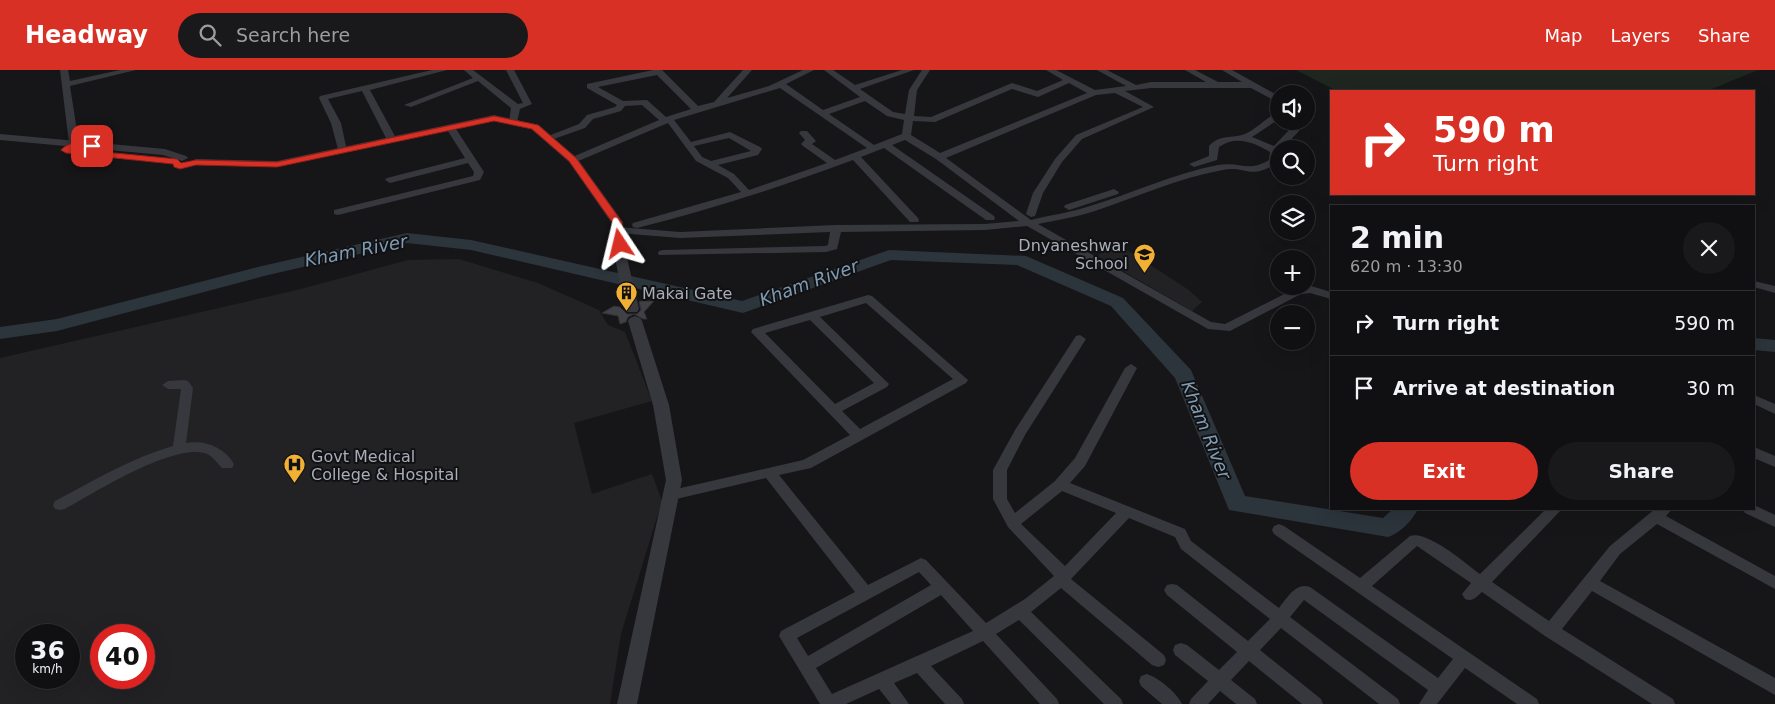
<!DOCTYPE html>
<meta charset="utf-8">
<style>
body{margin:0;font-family:"DejaVu Sans",sans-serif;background:#19191b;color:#f1f3f6;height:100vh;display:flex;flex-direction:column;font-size:19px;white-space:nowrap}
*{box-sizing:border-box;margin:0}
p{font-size:16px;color:#9c9d9f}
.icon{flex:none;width:28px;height:28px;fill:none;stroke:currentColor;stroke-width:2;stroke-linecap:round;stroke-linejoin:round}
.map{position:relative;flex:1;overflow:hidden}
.sheet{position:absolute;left:1330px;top:135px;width:425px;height:305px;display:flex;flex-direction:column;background:#101012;border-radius:0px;box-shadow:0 5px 20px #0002,0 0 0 1px #303032}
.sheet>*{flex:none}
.hud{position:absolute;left:1330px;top:20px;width:425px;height:105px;border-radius:0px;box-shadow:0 5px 20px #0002,0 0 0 1px #303032;background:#d93025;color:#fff;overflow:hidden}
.controls{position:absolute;left:1270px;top:15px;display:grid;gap:10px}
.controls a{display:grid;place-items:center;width:45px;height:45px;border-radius:50%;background:#101012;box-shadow:0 5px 20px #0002,0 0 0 1px #303032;font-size:25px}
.speed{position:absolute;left:15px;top:554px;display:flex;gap:10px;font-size:25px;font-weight:700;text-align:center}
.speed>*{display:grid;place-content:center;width:65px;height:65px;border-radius:50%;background:#101012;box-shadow:0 5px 20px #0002,0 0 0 1px #303032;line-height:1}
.speed small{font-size:12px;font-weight:400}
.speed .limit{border:8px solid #d22;background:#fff;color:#111}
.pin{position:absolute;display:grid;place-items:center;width:42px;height:42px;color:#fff;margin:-21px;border-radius:10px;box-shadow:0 2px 8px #0006}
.me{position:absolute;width:55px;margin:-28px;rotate:350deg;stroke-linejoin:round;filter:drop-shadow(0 0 4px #0008)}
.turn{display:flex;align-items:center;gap:18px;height:105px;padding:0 20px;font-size:22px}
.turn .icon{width:65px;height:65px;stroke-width:2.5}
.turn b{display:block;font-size:35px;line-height:42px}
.round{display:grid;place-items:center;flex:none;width:52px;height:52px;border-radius:26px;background:#19191b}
.headline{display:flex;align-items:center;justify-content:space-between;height:85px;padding:0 20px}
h1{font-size:30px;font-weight:700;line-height:38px}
.action{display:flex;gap:10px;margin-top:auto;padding:10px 20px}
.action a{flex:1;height:58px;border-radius:30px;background:#d93025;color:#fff;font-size:20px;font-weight:700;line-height:58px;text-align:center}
.action a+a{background:#19191b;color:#f1f3f6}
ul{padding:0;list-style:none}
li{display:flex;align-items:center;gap:15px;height:65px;padding:0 20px;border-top:1px solid #303032}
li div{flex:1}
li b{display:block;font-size:19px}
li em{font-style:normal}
header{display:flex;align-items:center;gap:30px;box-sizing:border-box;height:70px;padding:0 25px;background:#d93025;color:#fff}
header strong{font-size:24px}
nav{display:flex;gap:28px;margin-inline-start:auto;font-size:18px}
.search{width:350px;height:45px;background:#19191b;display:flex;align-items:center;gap:12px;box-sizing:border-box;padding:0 18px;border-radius:28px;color:#9c9d9f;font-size:19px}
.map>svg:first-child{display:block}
.built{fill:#222225;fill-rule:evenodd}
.green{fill:#1e261f}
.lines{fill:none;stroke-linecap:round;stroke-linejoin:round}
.river{fill:#2c353c;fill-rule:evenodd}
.building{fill:#404145;stroke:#303034}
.minor{fill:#37383d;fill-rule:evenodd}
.tertiary{fill:#37383d;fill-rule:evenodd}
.route{fill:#d93025;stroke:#8d1f18}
.labels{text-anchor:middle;stroke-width:4;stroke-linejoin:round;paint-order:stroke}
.poi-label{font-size:16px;fill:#a8adb8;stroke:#111113;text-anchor:start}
.water-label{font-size:18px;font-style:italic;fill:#7f9bb3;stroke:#111113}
</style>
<header>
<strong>Headway</strong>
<div class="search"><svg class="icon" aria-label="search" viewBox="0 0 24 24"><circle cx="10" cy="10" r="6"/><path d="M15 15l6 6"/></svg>Search here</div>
<nav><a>Map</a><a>Layers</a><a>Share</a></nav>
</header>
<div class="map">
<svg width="1775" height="634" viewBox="0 0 1775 634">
<rect width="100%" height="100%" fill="#161618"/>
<!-- built -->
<path class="built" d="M 1124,178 L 1189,220 L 1202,232 L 1192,241 L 1097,186 L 1106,180 Z
M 459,189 L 538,213 L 599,240 L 608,255 L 625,262 L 652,331 L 574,353 L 592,424 L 652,404 L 662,431 L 621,564 L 610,634 L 0,634 L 0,288 L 297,220 L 408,190 ZM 26,565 L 69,565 L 69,608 L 26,608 ZM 101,565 L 144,565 L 144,608 L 101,608 Z"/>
<!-- green -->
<path class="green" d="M 1296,0 L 1758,0 L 1707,21 L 1337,21 Z"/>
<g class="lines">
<!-- river -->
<path class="river" d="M 407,163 L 471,170 L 742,231 L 889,180 L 1026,186 L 1123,228 L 1191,300 L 1245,426 L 1383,448 L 1393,439 L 1418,439 C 1412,451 1400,463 1388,467 L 1229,440 L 1175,308 L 1111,236 L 1017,195 L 891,190 L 743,243 L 471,180 L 407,173 L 264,206 L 57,261 L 0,269 L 0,257 L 57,249 L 262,196 Z
M 1754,268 L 1775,270 L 1775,282 L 1754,280 Z"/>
</g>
<!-- building -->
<path class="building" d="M 641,231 L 654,231 L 644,242 L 647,249 L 643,249 L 634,244 L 628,247 L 626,252 L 620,254 L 618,246 L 602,243 L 614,236 L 620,237 L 627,244 L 637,244 L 641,240 L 639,232 Z"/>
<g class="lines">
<!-- minor -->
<path class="minor" d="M 60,0 L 68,0 L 70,11 L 120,0 L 136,0 L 70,16 L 79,74 L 65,83 L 60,80 L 69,73 Z
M 432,0 L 447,0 L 370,20 L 397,70 L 395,72 L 389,72 L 387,70 L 362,21 L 328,29 L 341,53 L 347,81 L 345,83 L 339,83 L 331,53 L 319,28 L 320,26 Z
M 464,0 L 473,0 L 518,34 L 523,33 L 506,0 L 514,0 L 532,34 L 520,39 L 517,52 L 513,55 L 510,54 L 509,52 L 511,38 L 478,11 L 411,37 L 404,35 L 473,8 Z
M 653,0 L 662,0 L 698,36 L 714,32 L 743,0 L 752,0 L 727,28 L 769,16 L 803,0 L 814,0 L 786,14 L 823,40 L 860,27 L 824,0 L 833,0 L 855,15 L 902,0 L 914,0 L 860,19 L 893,42 L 905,44 L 909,20 L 922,0 L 930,0 L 917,20 L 914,46 L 931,47 L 1012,13 L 1037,21 L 1063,10 L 1046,0 L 1056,0 L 1095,20 L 1126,16 L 1097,0 L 1107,0 L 1136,15 L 1151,12 L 1206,12 L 1185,0 L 1195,0 L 1218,12 L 1242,12 L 1222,0 L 1232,0 L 1279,26 L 1279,33 L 1251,18 L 1151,18 L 1125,21 L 1154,37 L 1082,69 L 1062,92 L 1043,123 L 1035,146 L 1031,147 L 1026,144 L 1033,123 L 1055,89 L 1076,65 L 1143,37 L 1115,23 L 1096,25 L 946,88 L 1031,150 C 1049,145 1069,143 1087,137 C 1131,124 1172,104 1218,95 C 1240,91 1248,103 1269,90 L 1270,82 C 1254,72 1235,65 1219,77 L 1217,90 L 1194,97 L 1189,94 L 1209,86 L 1209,76 C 1219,65 1229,68 1242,65 C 1253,63 1266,47 1279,42 L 1279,49 L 1252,67 L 1274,76 L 1289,60 L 1290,51 L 1298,51 L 1299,61 L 1282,79 L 1279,79 L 1277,93 C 1249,111 1247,95 1223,100 C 1178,108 1137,127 1095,141 C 1077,147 1057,150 1038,154 L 1211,252 L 1225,254 L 1298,217 L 1311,216 L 1331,222 L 1331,229 L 1310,223 L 1301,224 L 1230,261 L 1208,259 L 1027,156 L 985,160 L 841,162 L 837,179 L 826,182 L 659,185 L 658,183 L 659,181 L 663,180 L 825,176 L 828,175 L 830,162 L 680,168 L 618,163 L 613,160 L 618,157 L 680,162 L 836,155 L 985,154 L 1019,151 L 936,89 L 905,70 L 892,75 L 994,146 L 995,148 L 994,150 L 986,150 L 884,78 L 861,87 L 918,148 L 919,150 L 918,152 L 910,152 L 853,90 C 783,116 710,140 637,158 L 633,157 L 632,155 L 633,153 L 741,122 L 728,108 L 696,91 L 668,53 L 576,92 L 570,92 L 570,88 L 659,50 L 642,35 L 625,36 L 621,41 L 593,49 L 585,58 L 551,70 L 545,70 L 543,68 L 579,54 L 587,45 L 615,37 L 617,35 L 587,18 L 587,14 ZM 657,5 L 691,39 L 666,47 L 647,30 L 623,31 L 598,17 ZM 1069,13 L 1087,23 L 940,83 L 911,65 L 913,51 L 935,52 L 1012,19 L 1038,27 ZM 780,18 L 867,78 L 835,90 L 812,74 L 816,71 L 807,61 L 801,61 L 799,63 L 805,70 L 801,74 L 803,76 L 827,93 L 749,120 L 734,104 L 718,95 L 758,85 L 762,79 L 760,77 L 730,62 L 691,72 L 674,50 ZM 865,31 L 887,46 L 904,50 L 902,64 L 874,75 L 829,44 ZM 729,68 L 751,81 L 711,91 L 702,87 L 694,76 Z
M 451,55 L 454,56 L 484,102 L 480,110 L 338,145 L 334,144 L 334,140 L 473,106 L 474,102 L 468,93 L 390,113 L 385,110 L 387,108 L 465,88 L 446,58 Z
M 1114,119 L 1119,122 L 1118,124 L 1069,140 L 1064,137 L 1065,135 Z
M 1754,211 L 1775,216 L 1775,223 L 1754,217 Z
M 868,225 L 872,226 L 968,310 L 966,313 L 811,398 L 779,405 L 868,515 L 921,488 L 926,490 L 986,553 L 1025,529 L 1054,506 L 1008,457 L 993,429 L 993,400 L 1015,360 L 1076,266 L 1080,265 L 1086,269 L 1025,365 L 1007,400 L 1007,429 L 1015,443 L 1055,411 L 1075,388 L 1125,298 L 1131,294 L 1137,298 L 1085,396 L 1070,413 L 1185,459 L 1191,471 L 1279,538 C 1287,528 1296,512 1310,517 L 1438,608 L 1453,589 L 1274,464 L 1272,460 L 1274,456 L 1279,454 L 1284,456 L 1360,508 L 1410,466 C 1427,460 1465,493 1480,504 L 1546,439 L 1562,439 L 1492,512 L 1549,551 L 1610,476 L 1655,439 L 1672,439 L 1666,446 L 1775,506 L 1775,519 L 1657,454 L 1620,484 L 1600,511 L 1775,608 L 1775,625 L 1592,521 L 1562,559 L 1673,629 L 1675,634 L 1652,634 L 1545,566 L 1482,522 C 1476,527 1473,532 1465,529 L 1462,524 L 1471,513 L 1417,476 L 1372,516 L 1537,629 L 1539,634 L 1517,634 L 1465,598 L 1437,634 L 1419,634 L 1428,620 L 1304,530 L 1290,547 L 1398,629 L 1400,634 L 1379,634 L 1281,558 L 1260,580 L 1321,629 L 1323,634 L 1302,634 L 1249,591 L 1231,610 L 1255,629 L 1257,634 L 1236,634 L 1220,621 L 1208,634 L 1189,634 L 1191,629 L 1208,611 L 1175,585 L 1173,580 L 1175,575 L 1181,573 L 1187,575 L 1219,600 L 1237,582 L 1167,525 L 1164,520 L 1167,515 L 1172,514 L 1177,515 L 1248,571 L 1270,549 L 1181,479 L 1175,467 L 1129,448 L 1071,509 L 1164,585 L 1166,590 L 1164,595 L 1158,597 L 1152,595 L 1061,518 L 1031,542 L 1121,629 L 1123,634 L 1104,634 L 1019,550 L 996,564 L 1057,629 L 1059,634 L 1040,634 L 983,571 L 931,596 L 962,629 L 964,634 L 945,634 L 917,603 L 894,613 L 909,634 L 891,634 L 879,619 L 846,634 L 820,634 L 779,566 L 781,561 L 855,522 L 766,408 L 672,430 L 667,429 L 665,425 L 667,421 L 672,420 L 803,390 L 850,365 L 751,262 L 753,259 ZM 866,233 L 953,309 L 860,359 L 842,341 L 887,317 L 889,314 L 820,247 ZM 810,250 L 874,313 L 835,334 L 765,263 ZM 1062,421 L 1116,443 L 1065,496 L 1021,454 ZM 919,502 L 931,515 L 808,586 L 797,568 ZM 941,525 L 973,561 L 832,624 L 816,598 Z
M 184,310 L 188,311 L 193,318 L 186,373 C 205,370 224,377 234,394 L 232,398 L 222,398 C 217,393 211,384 204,383 C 170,375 96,422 65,439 L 60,440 L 55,439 L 53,435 L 55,431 C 93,411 131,388 173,376 L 181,319 L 168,319 L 162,315 L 168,311 Z
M 1754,325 L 1775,334 L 1775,344 L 1754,334 Z
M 1754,377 L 1775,386 L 1775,397 L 1754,388 Z
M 1754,435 L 1775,445 L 1775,457 L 1745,443 L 1743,439 L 1754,439 Z
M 1147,604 C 1159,608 1177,623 1182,634 L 1162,634 L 1141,616 L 1139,611 L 1141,606 Z"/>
<!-- tertiary -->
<path class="tertiary" d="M 494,45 L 539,55 L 577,88 L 623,152 L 627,188 L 639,239 L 637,242 L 627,242 L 625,239 L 615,188 L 611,152 L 569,92 L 531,59 L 494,51 L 277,97 L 196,95 L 190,92 L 196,89 L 277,91 Z
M 0,64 L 165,79 L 186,86 L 188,88 L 182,91 L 163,85 L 0,70 Z
M 635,246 L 640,248 L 642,251 L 669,335 L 682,410 L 637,634 L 617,634 L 666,410 L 653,335 L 628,251 L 630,248 Z"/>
</g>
<!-- route -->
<path class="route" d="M 494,46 L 538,55 L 576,88 L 622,152 L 624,174 L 623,176 L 620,177 L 615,174 L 612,152 L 569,91 L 532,59 L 494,51 L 277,97 L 196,95 L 180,99 L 174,97 L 173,94 L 66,83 L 61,80 C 70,71 86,68 96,76 L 92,78 L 76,77 L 73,79 L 177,89 L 181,93 L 196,90 L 277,92 Z"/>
<!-- icons -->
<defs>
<symbol id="school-pin" viewBox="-11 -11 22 30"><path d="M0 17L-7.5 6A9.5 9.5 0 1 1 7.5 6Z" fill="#f2b134" stroke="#111113"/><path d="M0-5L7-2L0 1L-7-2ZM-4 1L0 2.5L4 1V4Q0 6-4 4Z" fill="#111"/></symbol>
<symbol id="building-pin" viewBox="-11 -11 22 30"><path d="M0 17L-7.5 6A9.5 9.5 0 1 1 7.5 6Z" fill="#f2b134" stroke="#111113"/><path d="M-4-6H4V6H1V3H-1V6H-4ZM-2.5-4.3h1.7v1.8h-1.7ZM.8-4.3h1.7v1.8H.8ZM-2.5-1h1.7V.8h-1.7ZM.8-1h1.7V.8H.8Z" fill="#111"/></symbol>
<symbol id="hospital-pin" viewBox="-11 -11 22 30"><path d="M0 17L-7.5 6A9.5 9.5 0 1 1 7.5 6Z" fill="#f2b134" stroke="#111113"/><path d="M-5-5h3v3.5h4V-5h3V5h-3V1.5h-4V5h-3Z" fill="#111"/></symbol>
</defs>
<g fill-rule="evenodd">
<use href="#school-pin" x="1132" y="172" width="25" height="34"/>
<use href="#building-pin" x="614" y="210" width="25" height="34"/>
<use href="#hospital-pin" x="282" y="382" width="25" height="34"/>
</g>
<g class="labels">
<!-- poi labels -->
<g class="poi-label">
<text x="1128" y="181" text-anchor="end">Dnyaneshwar<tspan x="1128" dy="18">School</tspan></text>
<text x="642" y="229">Makai Gate</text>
<text x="311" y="392">Govt Medical<tspan x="311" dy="18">College &amp; Hospital</tspan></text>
</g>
<!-- water labels -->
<g class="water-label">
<text transform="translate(356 181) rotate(-11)" y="6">Kham River</text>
<text transform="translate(809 213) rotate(-20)" y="6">Kham River</text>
<text transform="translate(1206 360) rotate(68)" y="6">Kham River</text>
</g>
</g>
</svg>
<div class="controls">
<a><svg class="icon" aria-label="sound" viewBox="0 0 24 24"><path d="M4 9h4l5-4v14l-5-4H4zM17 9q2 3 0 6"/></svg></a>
<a><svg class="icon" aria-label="search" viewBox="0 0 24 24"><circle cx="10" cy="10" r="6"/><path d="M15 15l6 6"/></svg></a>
<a><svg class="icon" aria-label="layers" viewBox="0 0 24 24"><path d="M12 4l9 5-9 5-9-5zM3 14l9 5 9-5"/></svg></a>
<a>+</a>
<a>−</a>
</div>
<div class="speed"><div>36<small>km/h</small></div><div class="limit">40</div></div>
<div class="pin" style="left:92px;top:76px;background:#d93025"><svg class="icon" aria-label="arrive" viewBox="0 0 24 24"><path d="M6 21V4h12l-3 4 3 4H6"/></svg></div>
<svg class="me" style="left:620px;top:174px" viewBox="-20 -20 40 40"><path d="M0-17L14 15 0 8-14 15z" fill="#d93025" stroke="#fff" stroke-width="4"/></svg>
<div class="hud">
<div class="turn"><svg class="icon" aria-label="right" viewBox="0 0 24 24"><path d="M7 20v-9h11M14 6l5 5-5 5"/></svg><div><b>590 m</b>Turn right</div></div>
</div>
<section class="sheet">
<div class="headline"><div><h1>2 min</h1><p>620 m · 13:30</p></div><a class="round"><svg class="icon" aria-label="close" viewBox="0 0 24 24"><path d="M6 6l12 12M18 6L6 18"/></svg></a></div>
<ul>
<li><svg class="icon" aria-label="right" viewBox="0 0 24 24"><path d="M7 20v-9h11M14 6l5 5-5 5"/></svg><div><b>Turn right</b></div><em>590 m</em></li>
<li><svg class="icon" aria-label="arrive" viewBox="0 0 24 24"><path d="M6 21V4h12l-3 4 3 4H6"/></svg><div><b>Arrive at destination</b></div><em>30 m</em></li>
</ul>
<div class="action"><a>Exit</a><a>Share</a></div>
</section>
</div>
